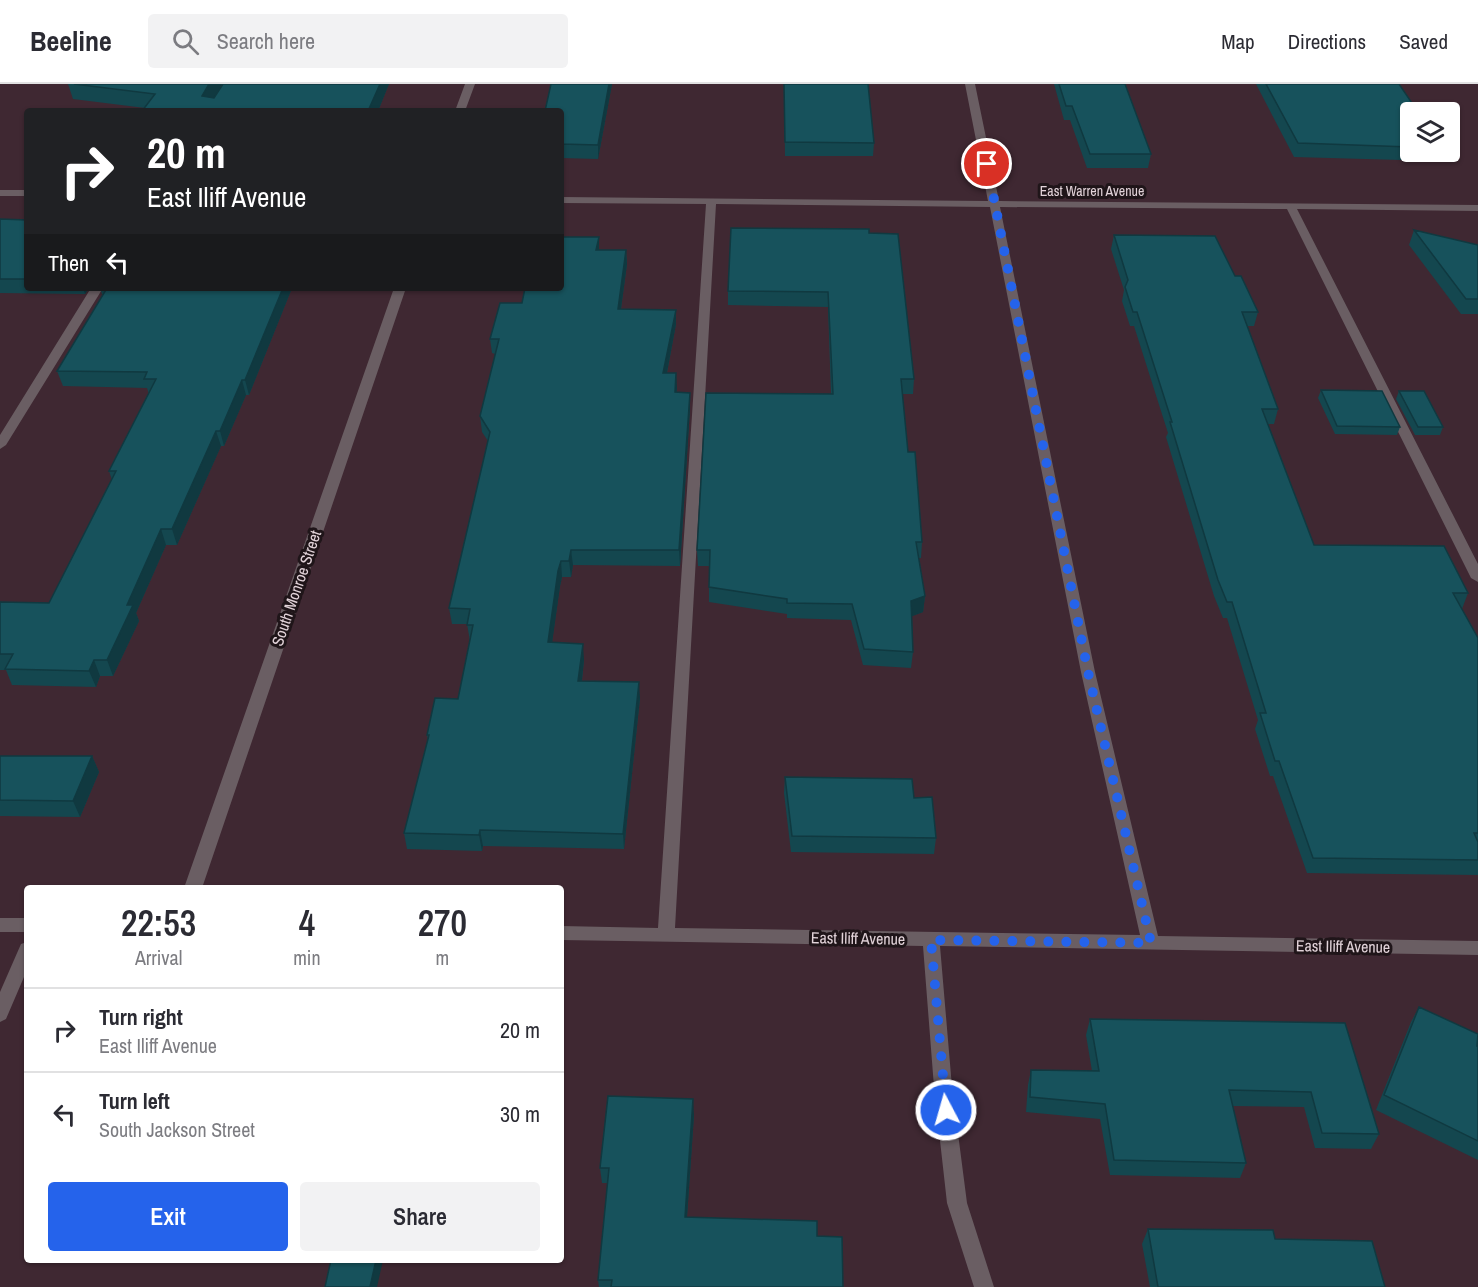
<!DOCTYPE html>
<style>
body{margin:0;font-family:"Archivo Narrow",sans-serif;background:#f2f2f3;color:#2b2b33;height:100vh;display:flex;flex-direction:column;font-size:22px;white-space:nowrap}
*{box-sizing:border-box;margin:0}
p{font-size:20px;color:#7c7c81}
.icon{flex:none;width:33px;height:33px;fill:none;stroke:currentColor;stroke-width:2;stroke-linecap:round;stroke-linejoin:round}
.map{position:relative;flex:1;overflow:hidden}
.side{position:absolute;left:24px;top:801px;width:540px;height:378px;display:flex;flex-direction:column;background:#fff;border-radius:6px;box-shadow:0 2px 4px #0004}
.side>*{flex:none}
.hud{position:absolute;left:24px;top:24px;width:540px;height:183px;border-radius:6px;box-shadow:0 2px 4px #0004;background:#202124;color:#fff;overflow:hidden}
.buttons{position:absolute;left:1400px;top:18px;display:grid;gap:12px}
.buttons a{display:grid;place-items:center;width:60px;height:60px;border-radius:6px;background:#fff;box-shadow:0 2px 4px #0004;font-size:30px}
.pin{position:absolute;display:grid;place-items:center;width:51px;height:51px;color:#fff;margin:-26px;border:3px solid #fff;border-radius:50%;box-shadow:0 2px 6px #0007}
.me{position:absolute;width:66px;margin:-33px;rotate:354deg;stroke-linejoin:round;filter:drop-shadow(0 0 4px #0008)}
.turn{display:flex;align-items:center;gap:21px;height:126px;padding:0 24px;font-size:27px}
.turn .icon{width:78px;height:78px;stroke-width:2.5}
.turn b{display:block;font-size:42px;line-height:51px}
.then{display:flex;align-items:center;height:57px;padding:0 24px;background:#0003;gap:12px;font-size:22px}
.eta{display:flex;justify-content:space-evenly;align-items:center;height:102px;text-align:center}
.eta b{font-size:36px;font-weight:600;line-height:42px}
.button{display:flex;gap:12px;margin-top:auto;padding:12px 24px}
.button a{flex:1;height:69px;border-radius:6px;background:#2563eb;color:#fff;font-size:24px;font-weight:600;line-height:69px;text-align:center}
.button a+a{background:#f2f2f3;color:#2b2b33}
ul{padding:0;list-style:none}
li{display:flex;align-items:center;gap:18px;height:84px;padding:0 24px;border-top:2px solid #e1e1e2}
li div{flex:1}
li b{display:block;font-size:22px}
li em{font-style:normal}
header{display:flex;align-items:center;gap:36px;box-sizing:border-box;height:84px;padding:0 30px;background:#fff;border-bottom:2px solid #e1e1e2}
header strong{font-size:28px}
nav{display:flex;gap:33px;margin-inline-start:auto;font-size:21px}
.search{width:420px;height:54px;background:#f2f2f3;display:flex;align-items:center;gap:15px;box-sizing:border-box;padding:0 21px;border-radius:6px;color:#7c7c81;font-size:22px}
.map>svg:first-child{display:block}
.lines{fill:none;stroke-linecap:round;stroke-linejoin:round}
.minor{fill:#6a5e63;fill-rule:evenodd}
.wall{fill:#14474f}
.shaded-wall{fill:#103940}
.building{fill:#17525c;stroke:#103940;stroke-width:1.5}
.route{stroke:#2563eb;stroke-width:10;stroke-dasharray:0 18}
.labels{text-anchor:middle;stroke-width:6;stroke-linejoin:round;paint-order:stroke}
.far-street-label{font-size:14px;fill:#e2d3d9;stroke:#1f1519}
.street-label{font-size:16px;fill:#e2d3d9;stroke:#1f1519}
</style>
<header>
<strong>Beeline</strong>
<div class="search"><svg class="icon" aria-label="search" viewBox="0 0 24 24"><circle cx="10" cy="10" r="6"/><path d="M15 15l6 6"/></svg>Search here</div>
<nav><a>Map</a><a>Directions</a><a>Saved</a></nav>
</header>
<div class="map">
<svg width="1478" height="1203" viewBox="0 0 1478 1203">
<rect width="100%" height="100%" fill="#3f2832"/>
<g class="lines">
<!-- minor -->
<path class="minor" d="M 465,0 L 475,0 L 465,27 L 455,27 Z
M 965,0 L 975,0 L 999,117 L 1478,121 L 1478,127 L 1297,125 L 1478,480 L 1478,498 L 1471,494 L 1287,125 L 1000,123 L 1095,588 L 1158,852 L 1478,857 L 1478,871 L 940,862 L 952,1003 L 967,1119 L 994,1203 L 974,1203 L 947,1119 L 934,1003 L 923,862 L 561,856 L 561,842 L 658,844 L 706,120 L 561,119 L 561,113 L 988,117 ZM 716,120 L 990,123 L 1081,588 L 1140,851 L 675,844 Z
M 0,106 L 27,106 L 27,112 L 0,112 Z
M 91,204 L 103,204 L 6,361 L 0,365 L 0,351 Z
M 394,204 L 406,204 L 202,804 L 184,804 Z
M 0,834 L 27,834 L 27,848 L 0,848 Z
M 27,858 L 27,886 L 6,935 L 0,938 L 0,908 L 21,860 Z"/>
</g>
<!-- wall -->
<path class="wall" d="M 68,0 L 222,0 L 214,14 L 389,0 L 378,27 L 142,27 L 145,24 L 73,15 Z
M 551,0 L 612,0 L 598,75 L 561,74 L 561,27 Z
M 784,0 L 874,59 L 873,72 L 785,72 Z
M 1054,0 L 1125,0 L 1151,70 L 1148,84 L 1087,84 L 1070,36 L 1064,36 Z
M 1256,0 L 1399,0 L 1410,28 L 1410,68 L 1440,68 L 1437,77 L 1294,73 Z
M 0,135 L 27,136 L 27,204 L 89,204 L 85,210 L 0,209 Z
M 1414,146 L 1478,161 L 1478,230 L 1461,230 L 1409,161 Z
M 869,149 L 914,295 L 913,310 L 902,310 L 908,368 L 922,458 L 921,474 L 918,474 L 925,512 L 923,528 L 912,532 L 913,568 L 911,584 L 863,581 L 851,536 L 787,534 L 787,530 L 709,518 L 709,482 L 698,482 L 697,466 L 831,310 L 828,223 L 728,221 L 728,207 Z
M 1114,151 L 1235,192 L 1258,228 L 1254,242 L 1247,242 L 1278,325 L 1274,340 L 1268,340 L 1314,461 L 1468,509 L 1462,525 L 1478,554 L 1478,791 L 1307,789 L 1273,692 L 1270,692 L 1255,645 L 1258,636 L 1227,534 L 1223,534 L 1214,512 L 1166,353 L 1168,349 L 1134,242 L 1130,242 L 1122,217 L 1124,206 L 1111,165 Z
M 599,166 L 626,166 L 627,180 L 621,225 L 676,240 L 667,289 L 677,304 L 676,308 L 690,309 L 690,324 L 680,482 L 573,481 L 571,493 L 562,493 L 560,502 L 552,558 L 584,576 L 582,597 L 640,614 L 624,765 L 483,762 L 482,767 L 407,765 L 404,749 L 428,656 L 427,651 L 458,615 L 470,557 L 467,540 L 452,540 L 449,524 L 488,357 L 482,348 L 480,332 L 495,270 L 492,269 L 490,255 L 522,219 Z
M 100,204 L 292,204 L 249,311 L 246,311 L 224,362 L 221,362 L 177,461 L 166,461 L 136,529 L 139,537 L 113,592 L 100,592 L 96,603 L 12,601 L 6,586 L 0,586 L 0,518 L 49,519 L 112,396 L 109,387 L 149,310 L 147,304 L 63,302 L 57,287 L 104,210 L 102,210 Z
M 1321,306 L 1400,343 L 1397,351 L 1335,350 L 1318,314 Z
M 1399,307 L 1443,343 L 1440,351 L 1415,351 L 1396,315 Z
M 0,672 L 92,672 L 99,688 L 80,733 L 0,732 Z
M 785,693 L 914,714 L 936,754 L 934,770 L 791,768 L 784,709 Z
M 1419,923 L 1478,962 L 1478,1076 L 1376,1026 L 1411,938 Z
M 1090,935 L 1345,939 L 1379,1050 L 1371,1065 L 1315,1064 L 1304,1023 L 1233,1022 L 1246,1079 L 1240,1094 L 1110,1091 L 1100,1035 L 1026,1028 L 1028,1001 L 1031,986 L 1092,987 L 1086,951 Z
M 694,1031 L 687,1133 L 817,1152 L 843,1203 L 599,1203 L 598,1196 L 608,1099 L 602,1099 L 600,1084 Z
M 1148,1145 L 1275,1155 L 1385,1203 L 1150,1203 L 1142,1160 Z"/>
<!-- shaded-wall -->
<path class="shaded-wall" d="M 209,0 L 222,0 L 206,27 L 202,12 Z
M 380,0 L 389,0 L 378,27 L 368,27 Z
M 609,0 L 612,0 L 598,75 L 598,61 Z
M 599,153 L 599,167 L 596,166 Z
M 626,166 L 627,180 L 619,239 L 618,225 Z
M 83,204 L 89,204 L 85,210 Z
M 283,204 L 292,204 L 249,311 L 245,296 Z
M 676,226 L 676,240 L 664,304 L 663,289 Z
M 676,289 L 677,304 L 675,324 L 675,308 Z
M 242,296 L 246,311 L 224,362 L 220,347 Z
M 690,309 L 690,324 L 680,482 L 679,466 Z
M 216,347 L 221,362 L 177,461 L 172,445 Z
M 161,445 L 166,461 L 136,529 L 139,537 L 113,592 L 107,576 L 127,521 Z
M 571,466 L 573,481 L 571,493 L 569,477 Z
M 561,477 L 562,493 L 560,502 L 550,574 L 548,558 L 558,487 Z
M 925,512 L 923,528 L 910,533 L 911,517 Z
M 583,560 L 584,576 L 580,613 L 578,597 Z
M 94,576 L 100,592 L 96,603 L 89,587 Z
M 639,598 L 640,614 L 624,765 L 623,750 Z
M 92,672 L 99,688 L 80,733 L 73,717 Z
M 480,746 L 483,762 L 482,767 L 479,751 Z
M 693,1015 L 694,1031 L 686,1147 L 685,1133 Z
M 376,1176 L 383,1176 L 377,1203 L 370,1203 Z"/>
<!-- building -->
<path class="building" d="M 74,0 L 209,0 L 202,12 L 214,14 L 223,0 L 380,0 L 368,27 L 142,27 L 155,10 Z
M 551,0 L 609,0 L 598,61 L 561,60 L 561,27 L 545,27 Z
M 784,0 L 868,0 L 874,59 L 785,58 Z
M 1059,0 L 1125,0 L 1151,70 L 1090,70 L 1072,22 L 1066,22 Z
M 1266,0 L 1399,0 L 1418,28 L 1410,28 L 1410,63 L 1298,59 Z
M 0,135 L 27,136 L 27,195 L 0,195 Z
M 731,144 L 869,145 L 869,149 L 898,150 L 914,295 L 901,295 L 908,368 L 915,368 L 922,458 L 916,458 L 925,512 L 911,517 L 913,568 L 864,565 L 852,520 L 787,519 L 787,515 L 709,503 L 710,466 L 697,466 L 706,309 L 833,310 L 828,208 L 728,207 Z
M 1414,146 L 1478,161 L 1478,215 L 1466,215 Z
M 1114,151 L 1215,152 L 1235,192 L 1241,192 L 1258,228 L 1242,228 L 1278,325 L 1262,325 L 1314,461 L 1444,462 L 1468,509 L 1453,509 L 1478,554 L 1478,749 L 1474,749 L 1478,758 L 1478,776 L 1313,774 L 1279,677 L 1275,677 L 1260,629 L 1266,629 L 1232,518 L 1227,518 L 1218,496 L 1170,338 L 1172,338 L 1137,228 L 1133,228 L 1125,203 L 1128,196 Z
M 562,153 L 599,153 L 596,166 L 626,166 L 618,225 L 676,226 L 663,289 L 676,289 L 675,308 L 690,309 L 679,466 L 571,466 L 569,477 L 561,477 L 558,487 L 548,558 L 583,560 L 578,597 L 639,598 L 623,750 L 480,746 L 479,751 L 404,749 L 429,651 L 427,651 L 435,614 L 458,615 L 473,541 L 467,541 L 470,525 L 449,524 L 490,348 L 480,332 L 499,255 L 490,255 L 500,219 L 522,219 L 525,204 L 561,204 L 561,161 Z
M 107,204 L 283,204 L 245,296 L 242,296 L 220,347 L 216,347 L 172,445 L 161,445 L 127,521 L 133,521 L 107,576 L 94,576 L 89,587 L 5,585 L 13,570 L 0,570 L 0,518 L 49,519 L 116,387 L 109,387 L 156,295 L 144,295 L 147,288 L 57,287 Z
M 1321,306 L 1382,307 L 1400,343 L 1337,342 Z
M 1399,307 L 1424,307 L 1443,343 L 1418,343 Z
M 0,672 L 92,672 L 73,717 L 0,716 Z
M 785,693 L 912,695 L 914,714 L 932,713 L 936,754 L 792,752 Z
M 1419,923 L 1478,950 L 1477,962 L 1478,962 L 1478,1057 L 1384,1011 Z
M 1090,935 L 1345,939 L 1379,1050 L 1322,1049 L 1311,1008 L 1229,1006 L 1246,1079 L 1114,1076 L 1105,1020 L 1030,1013 L 1031,986 L 1099,987 Z
M 608,1012 L 693,1015 L 685,1133 L 817,1137 L 817,1152 L 842,1153 L 843,1203 L 611,1203 L 612,1196 L 598,1196 L 609,1084 L 600,1084 Z
M 1148,1145 L 1273,1146 L 1275,1155 L 1372,1157 L 1385,1203 L 1158,1203 Z
M 331,1176 L 376,1176 L 370,1203 L 325,1203 Z"/>
<g class="lines">
<!-- route -->
<path class="route" d="M 946,1026 L 931,856 L 1151,859 L 1088,588 L 987,80"/>
</g>
<g class="labels">
<!-- far-street labels -->
<g class="far-street-label">
<text x="1092" y="112">East Warren Avenue</text>
</g>
<!-- street labels -->
<g class="street-label">
<text transform="translate(296 504) rotate(-71)" y="6">South Monroe Street</text>
<text transform="translate(858 854) rotate(1)" y="6">East Iliff Avenue</text>
<text transform="translate(1343 862) rotate(1)" y="6">East Iliff Avenue</text>
</g>
</g>
</svg>
<div class="buttons">
<a><svg class="icon" aria-label="layers" viewBox="0 0 24 24"><path d="M12 4l9 5-9 5-9-5zM3 14l9 5 9-5"/></svg></a>
</div>
<div class="pin" style="left:987px;top:80px;background:#d93025"><svg class="icon" aria-label="arrive" viewBox="0 0 24 24"><path d="M6 21V4h12l-3 4 3 4H6"/></svg></div>
<svg class="me" style="left:946px;top:1026px" viewBox="-20 -20 40 40"><circle r="17" fill="#2563eb" stroke="#fff" stroke-width="3"/><path d="M0-11L8 9 0 5-8 9z" fill="#fff"/></svg>
<div class="hud">
<div class="turn"><svg class="icon" aria-label="right" viewBox="0 0 24 24"><path d="M7 20v-9h11M14 6l5 5-5 5"/></svg><div><b>20 m</b>East Iliff Avenue</div></div>
<div class="then">Then<svg class="icon" aria-label="left" viewBox="0 0 24 24"><path d="M17 20v-9H6M10 6l-5 5 5 5"/></svg></div>
</div>
<section class="side">
<div class="eta">
<div><b>22:53</b><p>Arrival</p></div>
<div><b>4</b><p>min</p></div>
<div><b>270</b><p>m</p></div>
</div>
<ul>
<li><svg class="icon" aria-label="right" viewBox="0 0 24 24"><path d="M7 20v-9h11M14 6l5 5-5 5"/></svg><div><b>Turn right</b><p>East Iliff Avenue</p></div><em>20 m</em></li>
<li><svg class="icon" aria-label="left" viewBox="0 0 24 24"><path d="M17 20v-9H6M10 6l-5 5 5 5"/></svg><div><b>Turn left</b><p>South Jackson Street</p></div><em>30 m</em></li>
</ul>
<div class="button"><a>Exit</a><a>Share</a></div>
</section>
</div>
